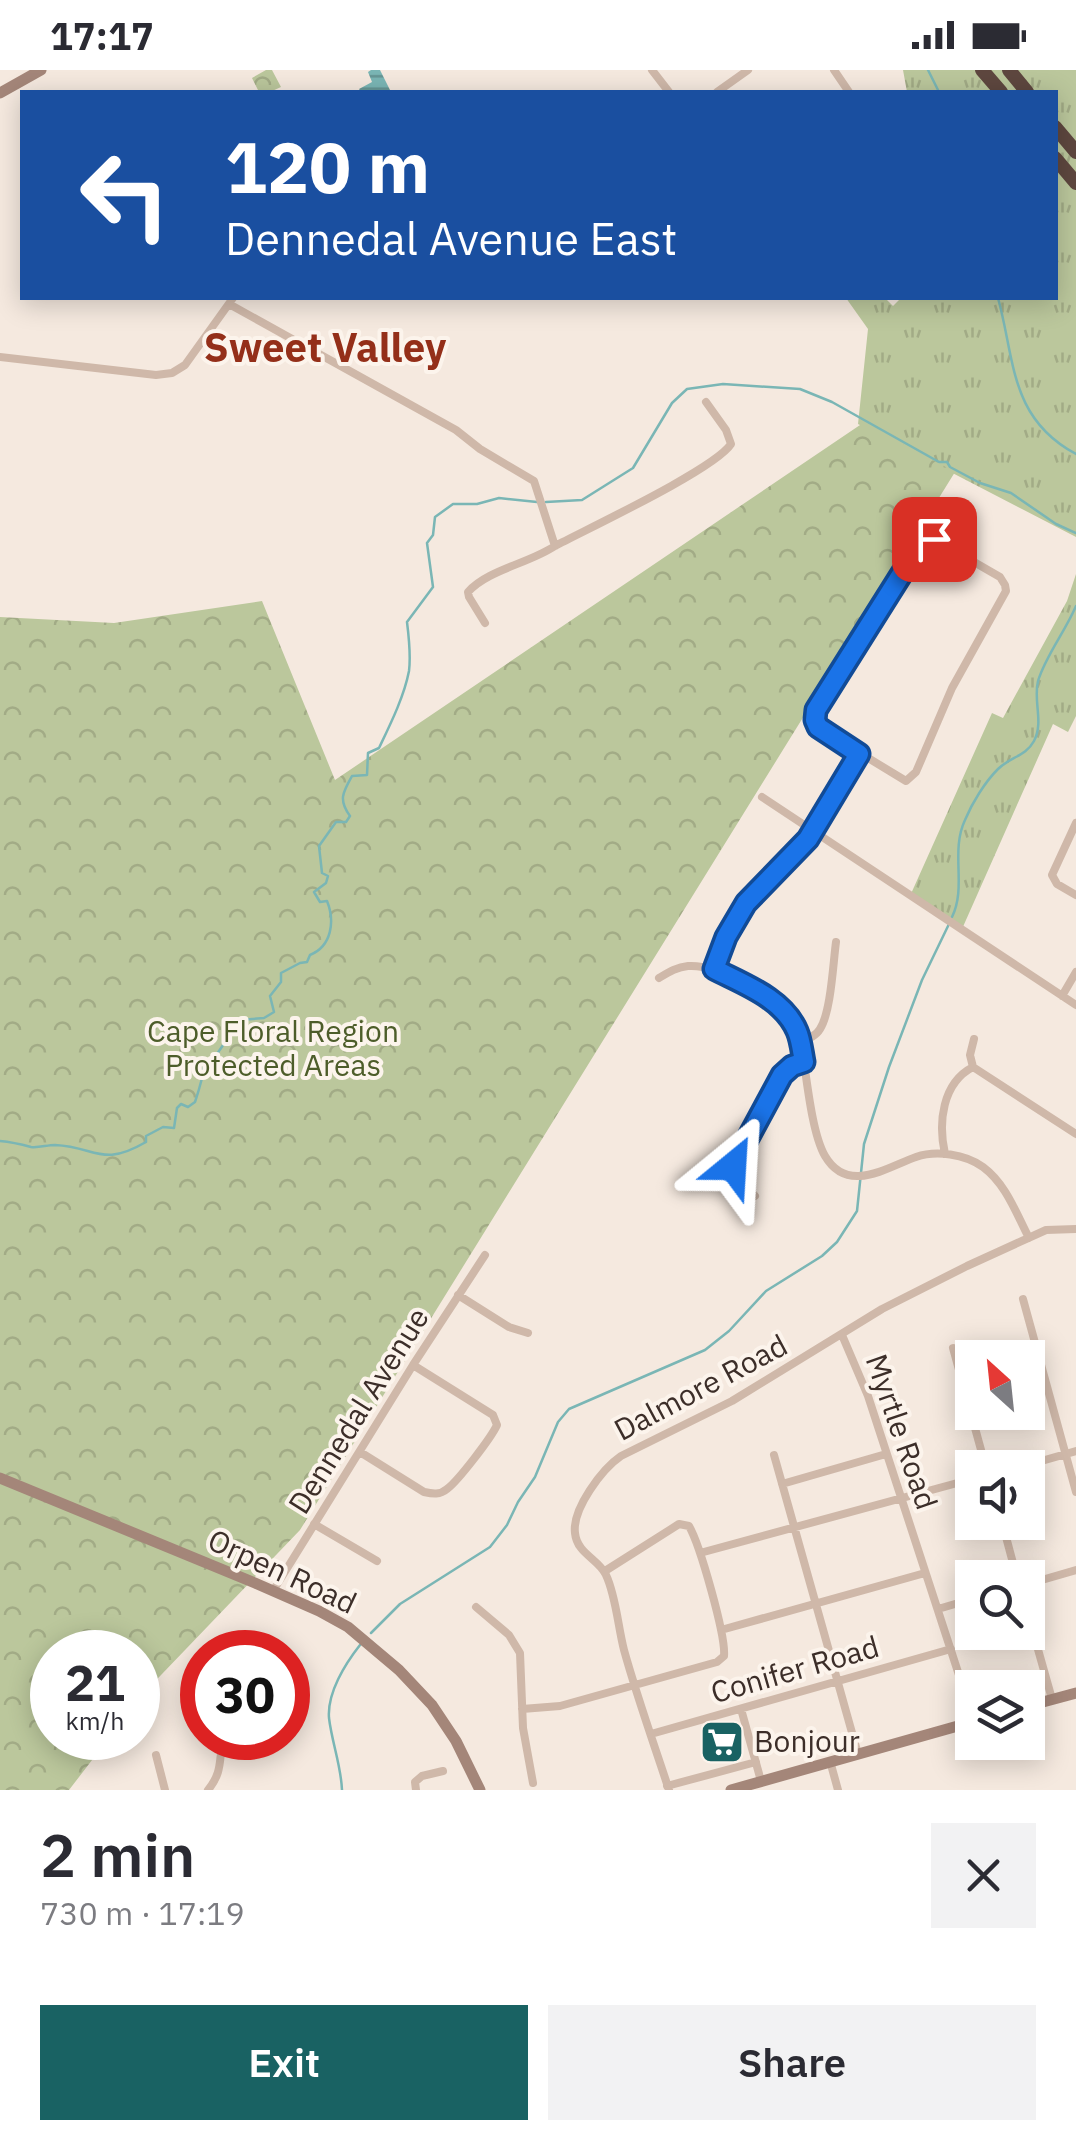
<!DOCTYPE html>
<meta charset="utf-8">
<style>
body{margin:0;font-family:"IBM Plex Sans",sans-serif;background:#f2f2f3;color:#2b2b33;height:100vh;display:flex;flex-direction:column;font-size:38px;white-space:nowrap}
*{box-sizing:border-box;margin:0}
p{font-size:32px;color:#7c7c81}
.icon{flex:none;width:55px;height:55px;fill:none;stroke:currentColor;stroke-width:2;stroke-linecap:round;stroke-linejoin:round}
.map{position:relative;height:1720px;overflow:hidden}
.details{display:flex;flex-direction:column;background:#fff;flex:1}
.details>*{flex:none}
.guide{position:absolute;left:20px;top:20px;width:1038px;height:210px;border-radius:0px;box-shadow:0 5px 25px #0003;background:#1a4fa0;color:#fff;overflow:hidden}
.needle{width:65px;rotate:333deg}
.fabs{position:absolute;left:955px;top:1270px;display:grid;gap:20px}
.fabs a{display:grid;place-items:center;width:90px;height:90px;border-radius:0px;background:#fff;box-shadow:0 5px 25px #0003;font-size:50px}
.speed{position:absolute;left:30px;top:1560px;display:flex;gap:20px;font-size:50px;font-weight:700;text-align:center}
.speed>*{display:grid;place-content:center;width:130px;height:130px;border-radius:50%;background:#fff;box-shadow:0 5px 25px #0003;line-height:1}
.speed small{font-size:25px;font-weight:400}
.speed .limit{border:15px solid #d22;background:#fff;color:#111}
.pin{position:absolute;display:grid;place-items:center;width:85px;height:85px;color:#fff;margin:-42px;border-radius:20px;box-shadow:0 5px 15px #0006}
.me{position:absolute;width:110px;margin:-55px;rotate:27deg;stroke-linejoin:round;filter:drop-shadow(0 0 8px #0008)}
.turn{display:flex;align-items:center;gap:35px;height:210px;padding:0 40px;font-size:45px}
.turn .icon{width:130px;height:130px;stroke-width:2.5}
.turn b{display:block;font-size:70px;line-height:85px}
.round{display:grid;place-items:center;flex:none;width:105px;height:105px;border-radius:0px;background:#f2f2f3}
.head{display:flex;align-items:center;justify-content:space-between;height:170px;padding:0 40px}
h1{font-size:60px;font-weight:600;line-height:75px}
.primary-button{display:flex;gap:20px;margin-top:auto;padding:20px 40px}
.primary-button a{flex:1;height:115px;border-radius:0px;background:#196263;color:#fff;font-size:40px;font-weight:600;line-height:115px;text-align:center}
.primary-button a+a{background:#f2f2f3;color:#2b2b33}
.status{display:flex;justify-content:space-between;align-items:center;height:70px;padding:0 50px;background:#fff;direction:ltr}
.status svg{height:28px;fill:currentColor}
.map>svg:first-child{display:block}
.grass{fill:url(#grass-tufts)}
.park{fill:url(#park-crowns)}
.water{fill:url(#water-rules)}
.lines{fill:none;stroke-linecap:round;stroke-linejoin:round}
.stream{stroke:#7ab6b5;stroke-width:2.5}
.street{stroke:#cfb8a9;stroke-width:8}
.secondary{stroke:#a48679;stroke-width:11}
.highway{stroke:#5e473f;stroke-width:14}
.route-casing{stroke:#114b97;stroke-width:25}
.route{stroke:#1a73e8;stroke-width:18}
.labels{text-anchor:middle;stroke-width:8;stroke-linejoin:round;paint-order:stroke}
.park-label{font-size:30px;fill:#4d5d2a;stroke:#fcf4ec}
.street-label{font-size:30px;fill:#3c2e29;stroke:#fcf4ec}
.poi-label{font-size:30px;fill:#3c2e29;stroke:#fcf4ec;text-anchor:start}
.district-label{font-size:40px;font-weight:bold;fill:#942f19;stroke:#fcf4ec}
</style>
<div class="status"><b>17:17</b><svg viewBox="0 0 49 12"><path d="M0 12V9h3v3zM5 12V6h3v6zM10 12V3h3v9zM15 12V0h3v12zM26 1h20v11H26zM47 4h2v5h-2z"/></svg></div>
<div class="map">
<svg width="1076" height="1720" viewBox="0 0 1076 1720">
<defs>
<pattern id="grass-tufts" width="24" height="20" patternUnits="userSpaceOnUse" patternTransform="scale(2.5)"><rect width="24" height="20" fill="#bbc79c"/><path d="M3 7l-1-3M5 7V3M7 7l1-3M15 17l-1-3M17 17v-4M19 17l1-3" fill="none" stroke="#a2ab86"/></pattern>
<pattern id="park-crowns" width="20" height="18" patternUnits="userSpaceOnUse" patternTransform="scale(2.5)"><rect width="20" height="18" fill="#bbc79c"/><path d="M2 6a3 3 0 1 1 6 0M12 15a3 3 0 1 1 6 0" fill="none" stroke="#a2ab86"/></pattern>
<pattern id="water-rules" width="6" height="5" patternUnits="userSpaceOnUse" patternTransform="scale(2.5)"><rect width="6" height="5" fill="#7ab6b5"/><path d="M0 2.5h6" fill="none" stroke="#659493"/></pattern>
</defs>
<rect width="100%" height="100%" fill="#f5e9df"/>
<!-- grass -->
<path class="grass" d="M 903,0 L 1076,0 L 1076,467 L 858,354 L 868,259 L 846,228 L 885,228 L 893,236 L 901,228 L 1055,228 L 1055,22 L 907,22 Z
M 1076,504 L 1076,646 L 1068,662 L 1053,654 L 962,859 L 910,826 L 992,643 L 1003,648 L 1067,531 Z"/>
<!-- park -->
<path class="park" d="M 266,0 L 272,0 L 281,17 L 270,22 L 259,22 L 252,8 Z
M 863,353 L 955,402 L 300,1460 L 138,1629 L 138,1582 L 52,1582 L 52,1668 L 109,1668 L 69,1720 L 0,1720 L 0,547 L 114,553 L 262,531 L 335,710 Z"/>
<!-- water -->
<path class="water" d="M 371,0 L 380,0 L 390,20 L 385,22 L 361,22 L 359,19 L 372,12 L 368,2 Z"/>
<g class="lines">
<!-- stream -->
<path class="stream" d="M 928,0 L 939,22
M 998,228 C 1015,289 1009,348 1076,384
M 546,432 L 582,430 L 633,398 L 672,333 L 687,319 L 723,314 L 800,319 L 832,332 L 939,392 L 947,392 L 950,397 L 980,413 L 1011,423 L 1056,454 L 1076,463
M 952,847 C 967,816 950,782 965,750 C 972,733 985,712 998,699 C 1010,687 1026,686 1034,671 C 1044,652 1033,631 1038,611 C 1046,585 1065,562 1076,536
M 0,1071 C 11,1072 20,1074 31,1077 C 39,1078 47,1075 55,1075 C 97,1077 101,1098 146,1072 L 146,1066 L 163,1057 L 174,1058 L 177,1038 L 181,1034 L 188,1037 L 195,1032 C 199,1020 203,1008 204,996 C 219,986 228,966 239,950 L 264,948 L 274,942 L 270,926 L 281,912 L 281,903 L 300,893 L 307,892 L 310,885 C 332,876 335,851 327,831 L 320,832 L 314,822 L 326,813 L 328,806 L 322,803 L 319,776 L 336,752 L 346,752 L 350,746 C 338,730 343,722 352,706 L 367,705 L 368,683 L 379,678 C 390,655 404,627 409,601 C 411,585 409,568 407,552 L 433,517 L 427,473 L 433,465 L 435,447 L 453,434 L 477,434 L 499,428 L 537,432
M 371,1563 L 400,1534 L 490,1477 L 507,1455 L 518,1432 L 535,1407 L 558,1352 L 569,1339 L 705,1280 L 729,1261 L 766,1221 L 822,1186 L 837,1172 L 857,1141 L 864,1074 L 889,997 L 922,910 L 949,854
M 342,1720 C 341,1695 332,1673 329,1648 C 327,1623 345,1594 360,1575"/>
<!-- street -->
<path class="street" d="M 652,0 L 669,22
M 834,0 L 849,22
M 717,22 L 748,0
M 229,234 L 456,360 L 480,379 L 534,411 L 555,476
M 0,287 L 156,305 L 172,303 L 185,295 L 233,228
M 927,469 L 934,469 L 1000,507 L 1005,515 L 1006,521 L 952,618 L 916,702 L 906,711 L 822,660 L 817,654 L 815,644 L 921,473 Z
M 485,553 L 469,527 L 468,522 C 487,500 530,493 555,476 C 589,458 715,399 731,374 L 726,360 L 706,332
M 762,727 L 1076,935
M 1076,753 L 1052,805 L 1057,814 L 1076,825
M 714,899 L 726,867 L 747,833 L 808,769 L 859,684
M 659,908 C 669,902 677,897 688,896 C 718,894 767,922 786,944 C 793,952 797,961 801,972 C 806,1001 811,1062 825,1086 C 848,1125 887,1097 916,1087 C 936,1080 965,1084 983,1097 C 1006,1114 1016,1143 1029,1168
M 1062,926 L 1076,902
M 974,969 L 970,985 L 973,997 L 1076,1064
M 801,972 C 808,969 816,966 820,959 C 831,942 833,894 836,872
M 945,1084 C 938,1053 942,1013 973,997
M 755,1126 L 735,1107 L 735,1090 L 782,1005 L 792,996 L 804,992
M 458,1225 L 509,1257 L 528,1263
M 1023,1229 L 1076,1422
M 842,1265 L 868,1326 L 972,1645
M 953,1278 L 986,1398
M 360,1382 L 424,1422 C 433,1424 440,1425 447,1419 C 458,1411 491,1368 497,1355 L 493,1345 L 413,1295
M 774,1385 L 858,1684
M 1017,1398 L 1076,1381
M 782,1414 L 886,1384
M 1002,1452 L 1017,1508
M 314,1454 L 377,1491
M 700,1483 L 972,1409
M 1028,1514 L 1076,1500
M 273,1521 L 413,1295 L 485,1185
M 476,1537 L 509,1565 L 520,1583 L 523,1658 L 533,1713
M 938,1539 L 972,1529
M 1028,1544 L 1052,1629
M 721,1560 L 925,1503
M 189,1632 L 195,1650 L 202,1658
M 522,1639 L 560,1636 L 717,1592 L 724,1586 C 726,1566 700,1475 689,1456 L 679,1454 L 605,1501
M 741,1639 L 761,1711
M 651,1664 L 951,1579
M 156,1685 L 165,1720
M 830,1691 L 838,1720
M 667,1716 L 756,1692
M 208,1720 C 226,1698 216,1684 226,1668
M 416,1720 L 415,1712 L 422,1706 L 443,1701
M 669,1720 C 654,1674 637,1627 624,1580 C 618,1557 616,1526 606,1505 C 599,1489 577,1484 575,1463 C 572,1439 602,1399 621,1386 L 732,1331 L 882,1239 L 967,1196 L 1046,1160 L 1076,1159"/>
<!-- secondary -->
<path class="secondary" d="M 0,23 L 41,0
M 0,1408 L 255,1513 L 319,1541 L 348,1557 L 399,1600 L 432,1635 L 456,1671 L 480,1720
M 1028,1636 L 1076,1623
M 731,1720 L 972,1652"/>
<!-- highway -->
<path class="highway" d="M 982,0 L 1001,22
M 1009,0 L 1027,22
M 1055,57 L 1076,82
M 1055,88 L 1076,113"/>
</g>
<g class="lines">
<defs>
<path id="route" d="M 733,1096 L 782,1005 L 792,996 L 804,992 C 802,982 801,970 797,961 C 783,928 743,914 714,899 L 726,867 L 746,833 L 808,769 L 859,684 L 818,657 L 815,650 L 816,640 L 921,473 L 927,469 L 934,469"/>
</defs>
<!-- route casing -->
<use href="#route" class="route-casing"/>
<!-- route -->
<use href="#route" class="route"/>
</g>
<!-- icons -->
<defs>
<symbol id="supermarket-square" viewBox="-11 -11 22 22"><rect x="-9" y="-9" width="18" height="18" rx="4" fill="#196263" stroke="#fcf4ec"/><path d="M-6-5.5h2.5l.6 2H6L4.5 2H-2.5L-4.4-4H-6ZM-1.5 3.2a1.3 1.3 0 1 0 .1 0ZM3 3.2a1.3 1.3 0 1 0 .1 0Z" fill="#fff"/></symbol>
</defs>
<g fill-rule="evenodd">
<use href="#supermarket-square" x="697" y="1647" width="50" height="50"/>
</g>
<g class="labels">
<!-- park labels -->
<g class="park-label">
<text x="273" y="972">Cape Floral Region<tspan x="273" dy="34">Protected Areas</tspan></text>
</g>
<!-- street labels -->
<g class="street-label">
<text transform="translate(701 1318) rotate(-28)" y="10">Dalmore Road</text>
<text transform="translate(359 1341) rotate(-58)" y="10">Dennedal Avenue</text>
<text transform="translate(901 1362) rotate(71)" y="10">Myrtle Road</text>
<text transform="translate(282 1502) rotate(25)" y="10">Orpen Road</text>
<text transform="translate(795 1600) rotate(-16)" y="10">Conifer Road</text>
</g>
<!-- poi labels -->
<g class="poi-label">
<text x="754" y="1682">Bonjour</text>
</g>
<!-- district labels -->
<g class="district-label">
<text x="325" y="292">Sweet Valley</text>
</g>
</g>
</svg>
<div class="fabs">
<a><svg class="needle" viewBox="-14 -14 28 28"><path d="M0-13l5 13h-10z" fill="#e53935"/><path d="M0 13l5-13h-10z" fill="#7c7c81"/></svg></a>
<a><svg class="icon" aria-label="sound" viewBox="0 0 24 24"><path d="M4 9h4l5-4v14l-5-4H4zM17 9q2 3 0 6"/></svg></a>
<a><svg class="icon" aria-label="search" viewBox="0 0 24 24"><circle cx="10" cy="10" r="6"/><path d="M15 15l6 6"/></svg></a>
<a><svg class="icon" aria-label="layers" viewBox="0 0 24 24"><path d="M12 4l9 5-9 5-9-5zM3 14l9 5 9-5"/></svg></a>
</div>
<div class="speed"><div>21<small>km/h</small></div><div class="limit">30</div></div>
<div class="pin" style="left:934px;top:469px;background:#d93025"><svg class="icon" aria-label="arrive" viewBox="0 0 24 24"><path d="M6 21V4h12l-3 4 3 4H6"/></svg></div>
<svg class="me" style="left:733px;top:1096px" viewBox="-20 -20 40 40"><path d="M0-17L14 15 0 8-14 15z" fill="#1a73e8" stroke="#fff" stroke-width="4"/></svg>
<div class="guide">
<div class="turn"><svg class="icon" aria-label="left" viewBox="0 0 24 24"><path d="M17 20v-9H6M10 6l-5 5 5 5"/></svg><div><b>120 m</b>Dennedal Avenue East</div></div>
</div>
</div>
<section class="details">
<div class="head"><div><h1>2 min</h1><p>730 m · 17:19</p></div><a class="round"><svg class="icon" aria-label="close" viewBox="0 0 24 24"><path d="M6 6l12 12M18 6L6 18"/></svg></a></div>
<div class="primary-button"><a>Exit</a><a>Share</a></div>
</section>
